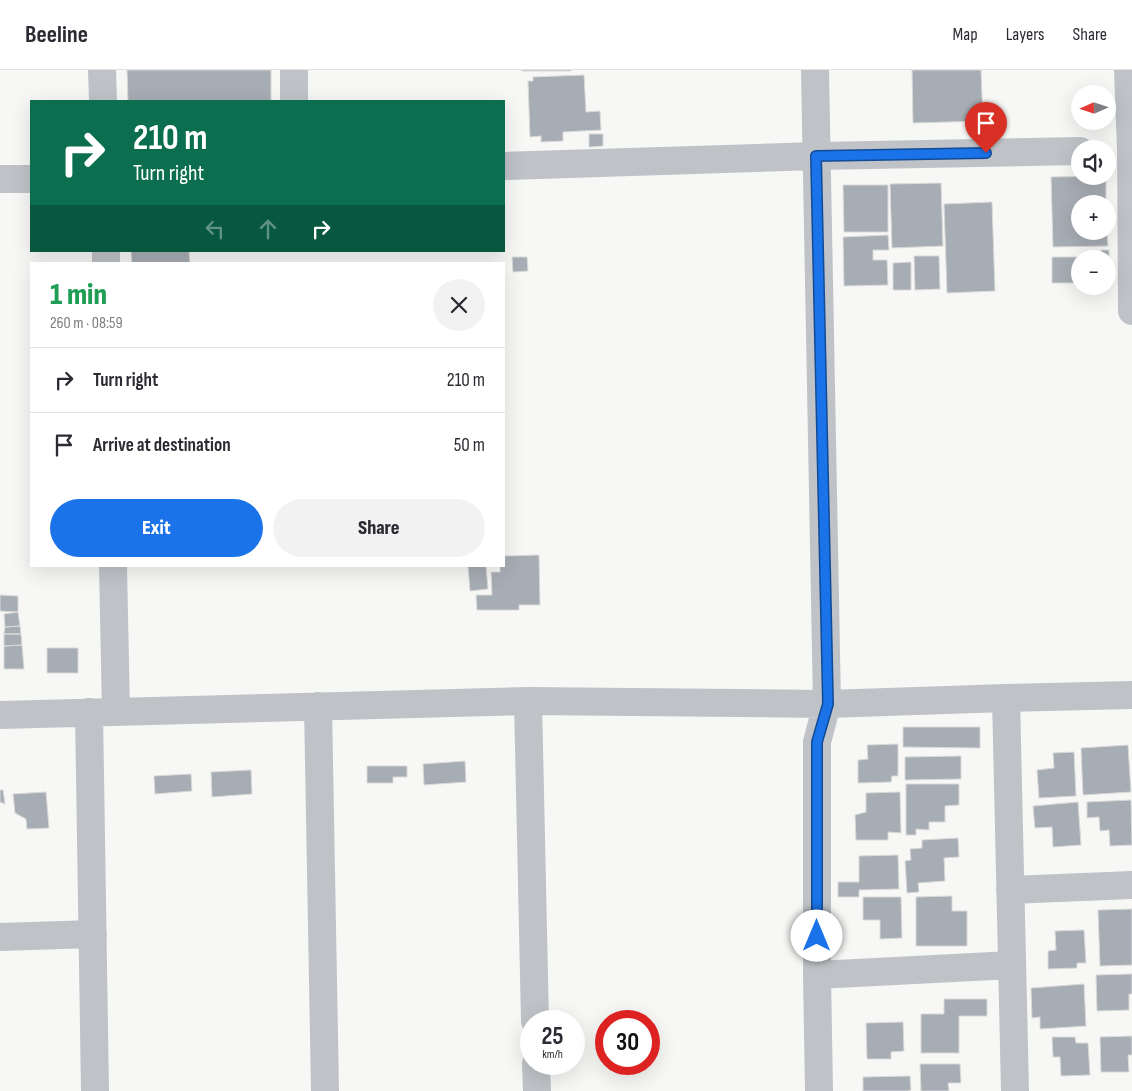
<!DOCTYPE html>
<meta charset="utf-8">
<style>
body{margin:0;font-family:"Sofia Sans Condensed",sans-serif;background:#f2f2f3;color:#2b2b33;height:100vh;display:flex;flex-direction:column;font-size:19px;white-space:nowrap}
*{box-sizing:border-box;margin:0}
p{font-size:16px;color:#7c7c81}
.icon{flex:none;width:28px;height:28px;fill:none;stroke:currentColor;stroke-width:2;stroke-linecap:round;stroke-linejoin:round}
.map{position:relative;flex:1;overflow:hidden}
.side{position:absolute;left:30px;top:192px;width:475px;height:305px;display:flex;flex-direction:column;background:#fff;border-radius:0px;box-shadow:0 5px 20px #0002}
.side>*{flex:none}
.hud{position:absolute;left:30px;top:30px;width:475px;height:152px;border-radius:0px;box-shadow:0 5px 20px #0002;background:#0b6e4f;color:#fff;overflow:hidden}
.needle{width:32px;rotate:267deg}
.controls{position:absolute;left:1071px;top:15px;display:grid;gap:10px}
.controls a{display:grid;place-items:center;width:45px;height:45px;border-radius:50%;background:#fff;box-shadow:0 5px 20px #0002;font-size:25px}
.speed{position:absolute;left:520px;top:940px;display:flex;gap:10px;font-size:25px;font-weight:700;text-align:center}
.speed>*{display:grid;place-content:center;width:65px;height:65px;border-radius:50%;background:#fff;box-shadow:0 5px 20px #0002;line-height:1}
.speed small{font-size:12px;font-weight:400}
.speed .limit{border:8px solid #d22;background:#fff;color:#111}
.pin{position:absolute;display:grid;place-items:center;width:42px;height:42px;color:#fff;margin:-51px -21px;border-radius:50% 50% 50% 0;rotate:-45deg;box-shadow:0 0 5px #0007}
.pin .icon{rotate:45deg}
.me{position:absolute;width:55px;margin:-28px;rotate:0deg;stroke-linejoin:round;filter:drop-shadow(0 0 4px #0008)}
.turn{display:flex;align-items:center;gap:18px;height:105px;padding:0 20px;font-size:22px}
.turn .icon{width:65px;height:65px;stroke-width:2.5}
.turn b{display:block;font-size:35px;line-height:42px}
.lanes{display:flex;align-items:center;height:48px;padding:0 20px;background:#0003;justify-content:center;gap:25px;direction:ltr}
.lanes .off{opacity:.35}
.round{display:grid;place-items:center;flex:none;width:52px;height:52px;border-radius:26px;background:#f2f2f3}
.overview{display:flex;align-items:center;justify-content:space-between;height:85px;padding:0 20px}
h1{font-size:30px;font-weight:800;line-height:38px;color:#1e9e55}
.primary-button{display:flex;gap:10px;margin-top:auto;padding:10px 20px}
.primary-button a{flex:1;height:58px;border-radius:30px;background:#1a73e8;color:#fff;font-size:20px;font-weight:800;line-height:58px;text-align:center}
.primary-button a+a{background:#f2f2f3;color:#2b2b33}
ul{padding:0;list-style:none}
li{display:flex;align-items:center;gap:15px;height:65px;padding:0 20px;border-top:1px solid #e1e1e2}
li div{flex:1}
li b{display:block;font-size:19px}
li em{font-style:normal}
header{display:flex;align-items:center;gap:30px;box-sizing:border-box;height:70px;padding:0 25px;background:#fff;border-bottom:1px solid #e1e1e2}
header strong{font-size:24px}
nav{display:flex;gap:28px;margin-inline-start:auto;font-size:18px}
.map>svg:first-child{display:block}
.building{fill:#a7adb4;stroke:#d9d9d8}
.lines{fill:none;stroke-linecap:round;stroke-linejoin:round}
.minor{stroke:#bfc3c7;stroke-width:28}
.route-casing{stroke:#114b97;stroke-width:12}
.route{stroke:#1a73e8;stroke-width:9}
</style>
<header>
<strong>Beeline</strong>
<nav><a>Map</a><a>Layers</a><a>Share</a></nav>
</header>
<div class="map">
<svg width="1132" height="1021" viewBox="0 0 1132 1021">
<rect width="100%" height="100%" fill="#f7f8f5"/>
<!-- building -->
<path class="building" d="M 127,0 L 271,0 L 271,31 L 128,31 Z
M 522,0 L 571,0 L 571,1 L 522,1 Z
M 912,0 L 981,0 L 983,51 L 913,53 Z
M 584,5 L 586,42 L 600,41 L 601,60 L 563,62 L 563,71 L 541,72 L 541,66 L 530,67 L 528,11 L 533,11 L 533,7 Z
M 589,64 L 603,64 L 603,76 L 589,77 Z
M 1106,106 L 1106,134 L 1080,134 L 1080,161 L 1107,161 L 1108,176 L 1053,177 L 1051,107 Z
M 941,113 L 943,176 L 892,178 L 890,114 Z
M 843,115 L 888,115 L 888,162 L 844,162 Z
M 992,132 L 995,221 L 947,223 L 944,134 Z
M 888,165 L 889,180 L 873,180 L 873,190 L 887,190 L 888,215 L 844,216 L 843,167 Z
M 1101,180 L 1109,180 L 1109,189 L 1080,189 L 1080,213 L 1052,213 L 1052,187 L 1101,187 Z
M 131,181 L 189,181 L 190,194 L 132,194 Z
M 914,186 L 939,186 L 940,219 L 915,220 Z
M 512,187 L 527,187 L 528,201 L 513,202 Z
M 911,192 L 911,220 L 893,220 L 893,193 Z
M 539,485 L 540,535 L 519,535 L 519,540 L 477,540 L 476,525 L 492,525 L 491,502 L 500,502 L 500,496 L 504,496 L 504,486 Z
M 468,496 L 486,496 L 488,519 L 470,521 Z
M 0,525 L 18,526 L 18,542 L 0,541 Z
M 18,542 L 20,556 L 5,557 L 4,544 Z
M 20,556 L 21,564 L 4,564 L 5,557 Z
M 4,564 L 21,564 L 22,575 L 4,576 Z
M 22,575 L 24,599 L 4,599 L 4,576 Z
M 47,578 L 78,578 L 78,603 L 47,603 Z
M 903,657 L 980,657 L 980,678 L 903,677 Z
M 898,674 L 898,706 L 892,706 L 891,712 L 858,713 L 858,690 L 868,689 L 867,675 Z
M 1128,675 L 1131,722 L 1083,725 L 1081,678 Z
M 1074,682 L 1076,726 L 1039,728 L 1037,700 L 1054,698 L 1053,683 Z
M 961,686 L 961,709 L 905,710 L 905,687 Z
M 465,691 L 466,712 L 424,715 L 423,694 Z
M 367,696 L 407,696 L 407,707 L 393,707 L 393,713 L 367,713 Z
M 251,700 L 252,724 L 212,727 L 211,702 Z
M 191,704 L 192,721 L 155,724 L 154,706 Z
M 906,714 L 959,714 L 959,735 L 945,736 L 945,752 L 929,752 L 929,760 L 916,759 L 916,765 L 906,765 Z
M 0,720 L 3,720 L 5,734 L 0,732 Z
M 46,722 L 49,758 L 27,759 L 26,749 L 15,743 L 13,724 Z
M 900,722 L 901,763 L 888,762 L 888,770 L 856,770 L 855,745 L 866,742 L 866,723 Z
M 1131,730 L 1132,775 L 1110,776 L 1109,760 L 1100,761 L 1099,747 L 1087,748 L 1087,732 Z
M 1078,732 L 1081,775 L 1053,777 L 1052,757 L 1035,758 L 1033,736 Z
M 958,768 L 959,787 L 944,788 L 945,811 L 918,813 L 919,822 L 907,823 L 905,791 L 911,790 L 910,779 L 922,778 L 922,770 Z
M 898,785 L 899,819 L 859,820 L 859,827 L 838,827 L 838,812 L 859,812 L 859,786 Z
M 952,826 L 952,841 L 967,841 L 967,876 L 916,876 L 916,827 Z
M 863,827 L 901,827 L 902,868 L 880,869 L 880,850 L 863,850 Z
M 1132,839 L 1132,895 L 1100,896 L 1098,840 Z
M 1084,860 L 1086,893 L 1077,893 L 1077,898 L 1048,899 L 1048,881 L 1056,880 L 1055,861 Z
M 1132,904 L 1132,924 L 1129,924 L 1129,940 L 1097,941 L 1096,905 Z
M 1084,914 L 1086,956 L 1040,959 L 1040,947 L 1032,948 L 1031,918 Z
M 944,929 L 987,929 L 987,946 L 959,946 L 959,983 L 921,983 L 921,944 L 944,944 Z
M 903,952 L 904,981 L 891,982 L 891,989 L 867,989 L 866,953 Z
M 1132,966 L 1132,985 L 1128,985 L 1129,1002 L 1101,1002 L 1100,967 Z
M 1052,967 L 1075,967 L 1076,973 L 1088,973 L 1090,1005 L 1061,1006 L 1060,987 L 1053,987 Z
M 920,994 L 960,994 L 961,1013 L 948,1013 L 949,1021 L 921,1021 Z
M 910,1006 L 911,1020 L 908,1021 L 863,1021 L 863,1007 Z"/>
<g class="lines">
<!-- minor -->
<path class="minor" d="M 102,0 L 103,31
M 815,0 L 827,634 L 817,672 L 817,905 L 819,1021
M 1128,0 L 1131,80 L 1132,241
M 294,31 L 294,0
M 504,96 L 817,86 L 1080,81
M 0,109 L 31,109
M 106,181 L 106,194
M 113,496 L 116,642
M 1006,628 L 1015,1021
M 528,631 L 535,951
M 318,636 L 325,1021
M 89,642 L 95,1021
M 0,645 L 528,631 L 827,634 L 1006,628 L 1132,625
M 1010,820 L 1132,815
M 0,867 L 93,864
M 817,905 L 1012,895
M 536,994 L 537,1021"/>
</g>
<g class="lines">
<defs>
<path id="route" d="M 817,866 L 817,672 L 828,634 L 816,86 L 986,83"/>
</defs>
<!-- route casing -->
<use href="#route" class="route-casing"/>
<!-- route -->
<use href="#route" class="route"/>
</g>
</svg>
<div class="controls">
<a><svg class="needle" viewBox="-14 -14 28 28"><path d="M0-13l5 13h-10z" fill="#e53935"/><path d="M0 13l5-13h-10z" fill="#7c7c81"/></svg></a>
<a><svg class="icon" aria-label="sound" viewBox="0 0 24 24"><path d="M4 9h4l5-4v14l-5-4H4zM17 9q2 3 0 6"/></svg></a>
<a>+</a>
<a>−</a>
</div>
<div class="speed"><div>25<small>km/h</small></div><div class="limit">30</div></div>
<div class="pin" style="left:986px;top:83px;background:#d93025"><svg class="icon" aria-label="arrive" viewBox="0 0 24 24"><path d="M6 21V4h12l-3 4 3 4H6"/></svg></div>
<svg class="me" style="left:817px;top:866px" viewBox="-20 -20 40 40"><circle r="19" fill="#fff"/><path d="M0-13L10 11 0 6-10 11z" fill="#1a73e8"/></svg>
<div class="hud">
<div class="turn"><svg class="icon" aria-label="right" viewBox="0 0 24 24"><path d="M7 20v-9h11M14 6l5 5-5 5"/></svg><div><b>210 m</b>Turn right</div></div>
<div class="lanes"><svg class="icon off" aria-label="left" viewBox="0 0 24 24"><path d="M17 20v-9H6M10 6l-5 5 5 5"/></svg><svg class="icon off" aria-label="ahead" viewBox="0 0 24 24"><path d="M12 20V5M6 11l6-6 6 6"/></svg><svg class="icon" aria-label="right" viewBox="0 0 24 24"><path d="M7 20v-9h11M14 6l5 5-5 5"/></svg></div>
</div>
<section class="side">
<div class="overview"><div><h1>1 min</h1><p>260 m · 08:59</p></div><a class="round"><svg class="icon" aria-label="close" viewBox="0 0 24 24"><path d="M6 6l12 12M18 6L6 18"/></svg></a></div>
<ul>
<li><svg class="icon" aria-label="right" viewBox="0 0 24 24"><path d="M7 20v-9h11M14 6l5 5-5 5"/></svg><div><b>Turn right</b></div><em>210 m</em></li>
<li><svg class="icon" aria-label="arrive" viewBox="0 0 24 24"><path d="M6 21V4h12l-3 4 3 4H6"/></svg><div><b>Arrive at destination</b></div><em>50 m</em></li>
</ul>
<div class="primary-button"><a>Exit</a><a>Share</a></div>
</section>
</div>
